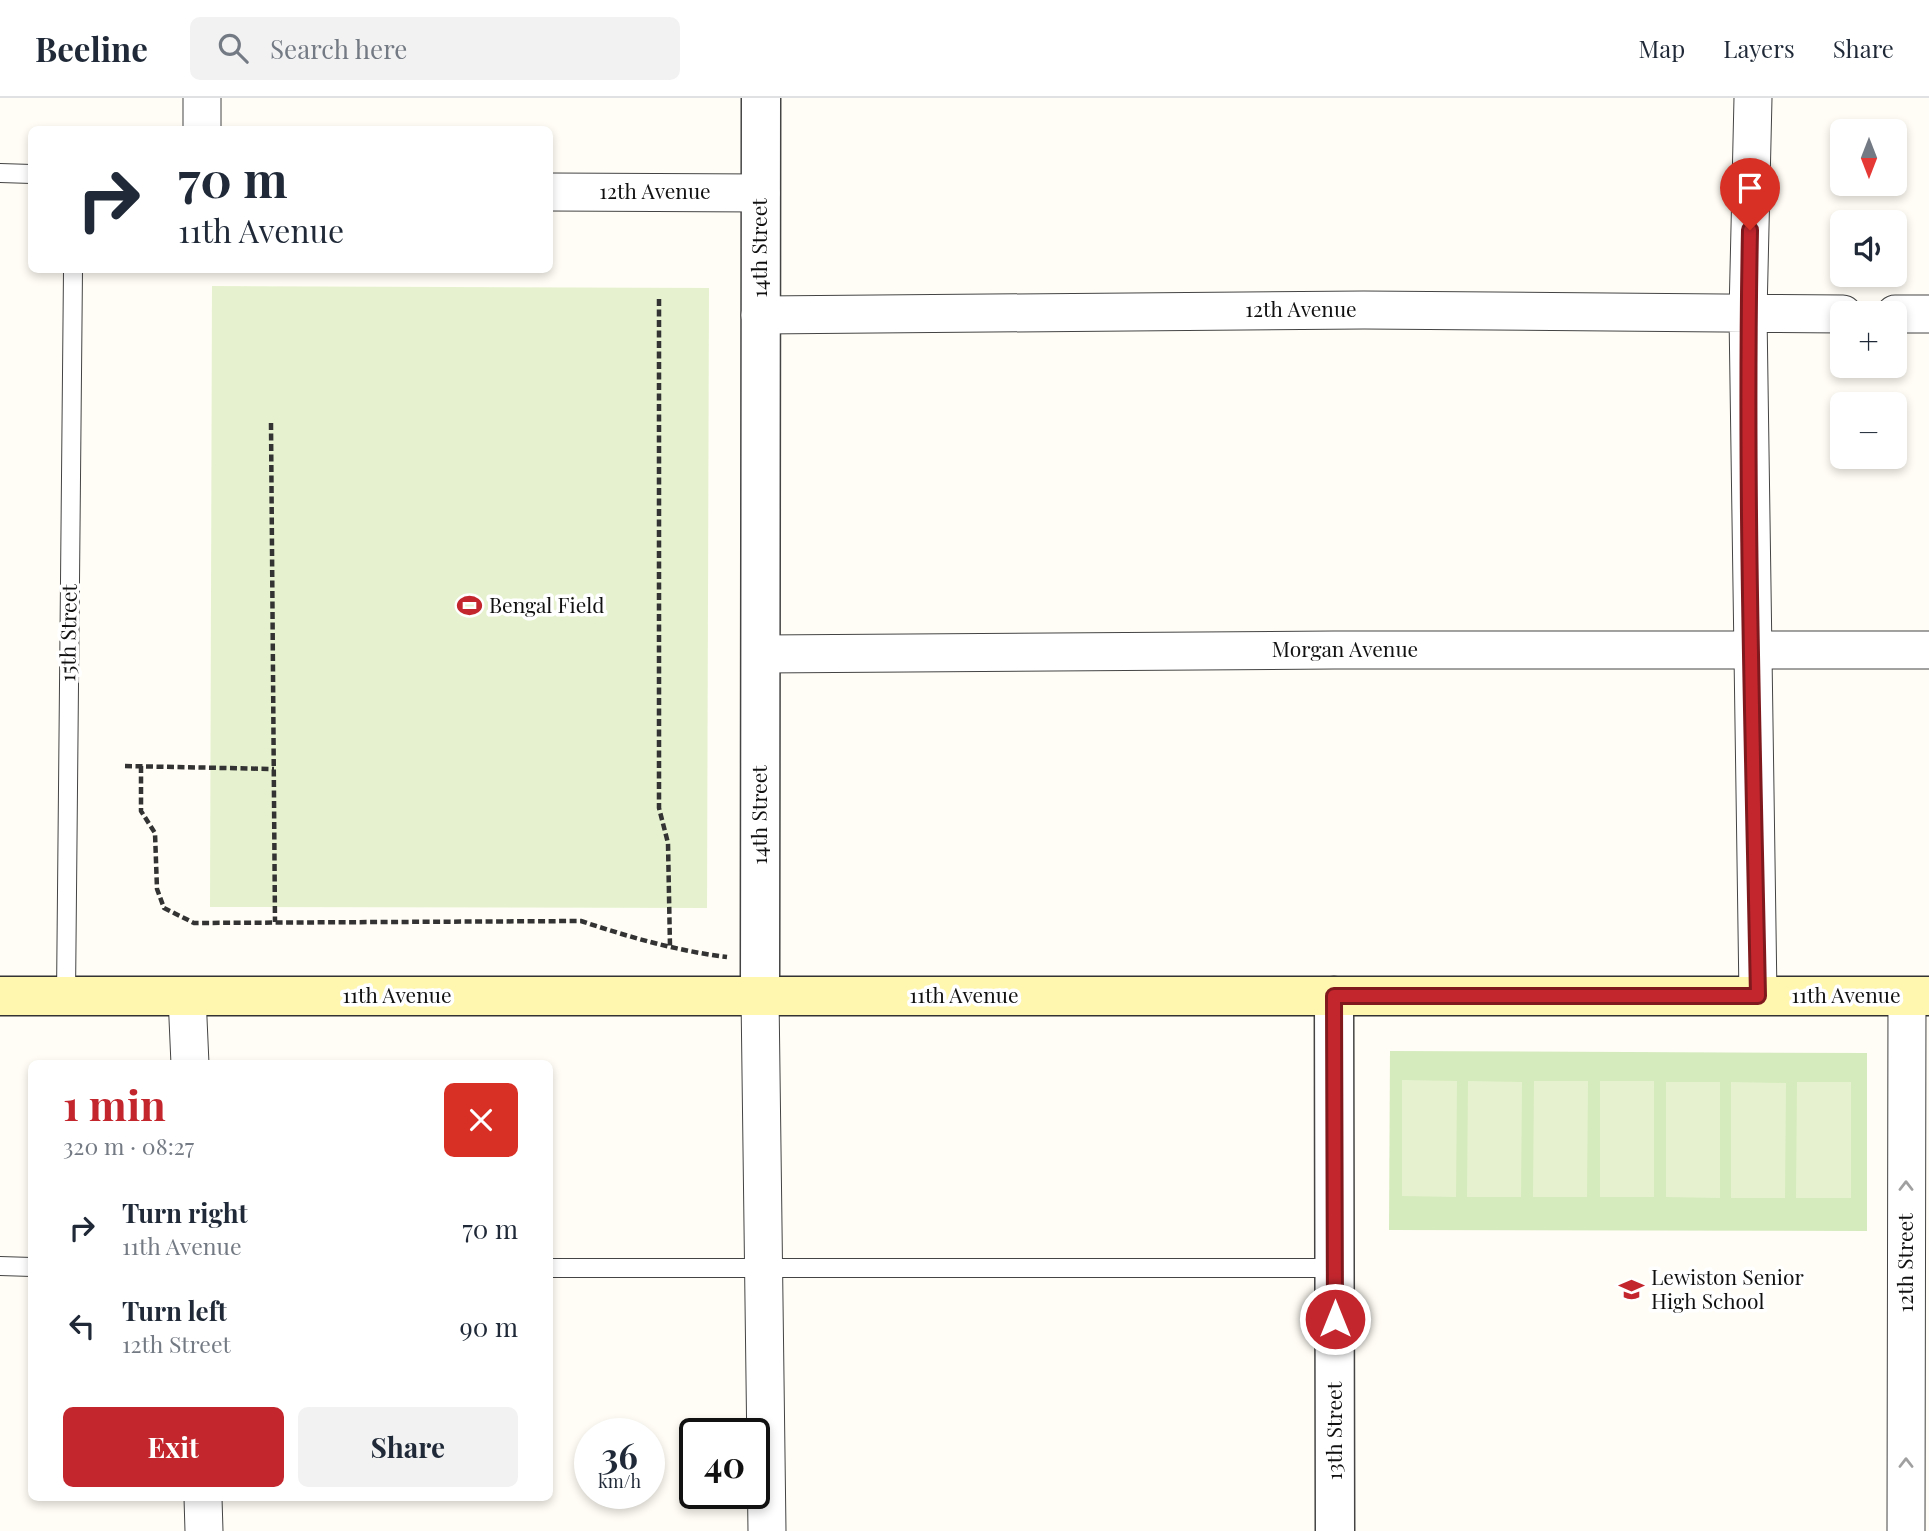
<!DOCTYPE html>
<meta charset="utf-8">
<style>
body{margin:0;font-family:"Playfair Display",serif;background:#f2f2f3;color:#1f2937;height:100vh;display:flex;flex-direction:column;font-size:26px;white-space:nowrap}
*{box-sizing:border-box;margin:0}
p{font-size:23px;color:#747a83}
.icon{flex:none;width:38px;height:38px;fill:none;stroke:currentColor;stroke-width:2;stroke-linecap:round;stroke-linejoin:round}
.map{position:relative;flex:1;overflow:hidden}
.panel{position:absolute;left:28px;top:962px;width:525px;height:441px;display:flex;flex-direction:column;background:#fff;border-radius:10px;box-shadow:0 4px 10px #0003}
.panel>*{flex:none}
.top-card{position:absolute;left:28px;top:28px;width:525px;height:147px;border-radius:10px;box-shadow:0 4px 10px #0003;background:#fff;color:#1f2937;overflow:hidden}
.needle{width:46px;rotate:180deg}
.buttons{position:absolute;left:1830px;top:21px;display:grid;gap:14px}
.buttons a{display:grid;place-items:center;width:77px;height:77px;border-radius:10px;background:#fff;box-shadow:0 4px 10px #0003;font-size:35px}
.speed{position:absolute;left:574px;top:1320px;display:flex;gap:14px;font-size:35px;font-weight:700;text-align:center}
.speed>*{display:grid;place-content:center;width:91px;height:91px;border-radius:50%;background:#fff;box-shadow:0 4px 10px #0003;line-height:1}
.speed small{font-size:18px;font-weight:400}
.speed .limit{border:4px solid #111;border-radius:10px;background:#fff;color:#111}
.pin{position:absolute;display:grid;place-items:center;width:60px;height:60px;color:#fff;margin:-72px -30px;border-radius:50% 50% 50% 0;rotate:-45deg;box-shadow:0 0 7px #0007}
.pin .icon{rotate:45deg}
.me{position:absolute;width:77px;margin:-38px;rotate:0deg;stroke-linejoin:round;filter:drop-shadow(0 0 5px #0008)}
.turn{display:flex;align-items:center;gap:24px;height:147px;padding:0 35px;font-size:32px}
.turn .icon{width:91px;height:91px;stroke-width:2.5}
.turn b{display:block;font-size:49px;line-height:60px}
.round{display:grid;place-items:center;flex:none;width:74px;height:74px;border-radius:10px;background:#f2f2f3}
.summary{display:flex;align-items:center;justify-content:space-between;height:119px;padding:0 35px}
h1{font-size:42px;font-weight:700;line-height:52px;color:#c4262e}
.action{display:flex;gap:14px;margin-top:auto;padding:14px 35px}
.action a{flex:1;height:80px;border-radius:10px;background:#c4262e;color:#fff;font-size:28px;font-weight:700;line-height:80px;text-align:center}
.action a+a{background:#f2f2f3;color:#1f2937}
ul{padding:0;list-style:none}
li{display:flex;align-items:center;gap:21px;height:98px;padding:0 35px}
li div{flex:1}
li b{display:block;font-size:26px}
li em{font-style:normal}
header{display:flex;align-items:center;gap:42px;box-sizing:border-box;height:98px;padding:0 35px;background:#fff;border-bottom:2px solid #e0e1e3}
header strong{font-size:33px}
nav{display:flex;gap:38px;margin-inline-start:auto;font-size:24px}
.search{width:490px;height:63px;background:#f2f2f3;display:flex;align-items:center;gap:18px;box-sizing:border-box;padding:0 24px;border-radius:10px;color:#747a83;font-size:26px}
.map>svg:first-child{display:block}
.green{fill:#d5ebbd}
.pitch{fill:#e6f2cf}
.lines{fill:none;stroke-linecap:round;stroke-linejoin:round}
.service-casing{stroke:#444;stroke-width:20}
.minor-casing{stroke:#444;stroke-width:39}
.tertiary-casing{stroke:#444;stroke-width:41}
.secondary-casing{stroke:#333;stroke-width:41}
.path{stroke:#333;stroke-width:4.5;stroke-dasharray:7 3.5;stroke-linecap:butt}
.service{stroke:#fff;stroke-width:18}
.minor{stroke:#fff;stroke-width:37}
.tertiary{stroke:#fff;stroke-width:38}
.secondary{stroke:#fff6b0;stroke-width:38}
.oneway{stroke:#a0a0a0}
.route-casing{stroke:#7f191e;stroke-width:18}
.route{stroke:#c4262e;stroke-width:12}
.labels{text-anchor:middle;stroke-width:7;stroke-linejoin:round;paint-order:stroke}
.street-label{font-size:21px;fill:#111;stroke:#fff}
.poi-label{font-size:21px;fill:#111;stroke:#fff;text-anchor:start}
</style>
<header>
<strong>Beeline</strong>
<div class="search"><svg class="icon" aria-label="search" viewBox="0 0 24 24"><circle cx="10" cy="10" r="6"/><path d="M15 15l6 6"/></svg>Search here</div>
<nav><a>Map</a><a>Layers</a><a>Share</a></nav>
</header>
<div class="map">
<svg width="1929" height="1433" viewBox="0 0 1929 1433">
<rect width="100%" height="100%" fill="#fffdf5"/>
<!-- green -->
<path class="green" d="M 1390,953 L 1867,955 L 1867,1133 L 1389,1132 Z"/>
<!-- pitch -->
<path class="pitch" d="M 212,188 L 709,190 L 707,810 L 210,809 Z
M 1402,982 L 1457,983 L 1456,1099 L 1402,1098 Z
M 1468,983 L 1522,984 L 1521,1099 L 1467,1099 Z
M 1534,983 L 1588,983 L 1587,1099 L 1533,1099 Z
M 1600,983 L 1654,983 L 1654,1099 L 1600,1099 Z
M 1666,984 L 1720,984 L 1720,1100 L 1666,1099 Z
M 1731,984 L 1786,985 L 1785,1100 L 1731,1100 Z
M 1797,984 L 1851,984 L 1851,1100 L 1796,1100 Z"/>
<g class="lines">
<defs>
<path id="service" d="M 0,75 L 32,76
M 66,898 L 73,172
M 0,1168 L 32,1169
M 550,1170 L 1334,1170"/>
<path id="minor" d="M 202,0 L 202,32
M 1753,0 L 1748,216 L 1758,898
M 550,94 L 761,95
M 1895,216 L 1929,216
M 760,217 L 1364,212 L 1843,216
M 761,556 L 1334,552 L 1929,552
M 187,898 L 190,966
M 760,898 L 767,1433
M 203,1400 L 204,1433
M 1906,1433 L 1907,898"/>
<path id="tertiary" d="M 760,898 L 761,0
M 1334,898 L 1335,1433"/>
<path id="secondary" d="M 0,898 L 1929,898"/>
</defs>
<!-- service casing -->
<use href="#service" class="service-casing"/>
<!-- minor casing -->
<use href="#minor" class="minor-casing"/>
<!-- tertiary casing -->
<use href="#tertiary" class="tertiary-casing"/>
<!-- secondary casing -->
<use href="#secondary" class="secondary-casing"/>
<!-- path -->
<path class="path" d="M 659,201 L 659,710 L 668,745 L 670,849
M 271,325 L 275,824
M 125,668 L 274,671
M 141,668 L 141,713 L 155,735 L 157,791 L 164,810 L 194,825 L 581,823 C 629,839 677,853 727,859"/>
<!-- service -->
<use href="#service" class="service"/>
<!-- minor -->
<use href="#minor" class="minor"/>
<!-- tertiary -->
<use href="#tertiary" class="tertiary"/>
<!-- secondary -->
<use href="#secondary" class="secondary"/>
</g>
<!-- one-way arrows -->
<defs><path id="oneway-chevron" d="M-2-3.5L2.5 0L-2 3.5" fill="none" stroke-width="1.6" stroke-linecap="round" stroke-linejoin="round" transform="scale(1.75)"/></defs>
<g class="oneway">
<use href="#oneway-chevron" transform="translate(1906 1088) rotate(-90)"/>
<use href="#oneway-chevron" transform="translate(1906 1365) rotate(-90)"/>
</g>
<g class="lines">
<defs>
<path id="route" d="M 1335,1221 L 1334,898 L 1758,898 C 1753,643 1745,387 1750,132"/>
</defs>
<!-- route casing -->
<use href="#route" class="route-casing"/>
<!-- route -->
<use href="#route" class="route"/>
</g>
<!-- icons -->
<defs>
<symbol id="stadium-bare" viewBox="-9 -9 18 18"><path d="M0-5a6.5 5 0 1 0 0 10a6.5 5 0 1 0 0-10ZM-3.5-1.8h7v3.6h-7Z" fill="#c4262e" stroke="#fff" stroke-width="2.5" paint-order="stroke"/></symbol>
<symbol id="school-bare" viewBox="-9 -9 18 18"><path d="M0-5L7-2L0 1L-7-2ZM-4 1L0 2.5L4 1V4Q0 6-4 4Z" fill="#c4262e" stroke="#fff" stroke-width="2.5" paint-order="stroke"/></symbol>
</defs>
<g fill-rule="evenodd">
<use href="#stadium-bare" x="452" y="490" width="35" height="35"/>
<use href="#school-bare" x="1614" y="1174" width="35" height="35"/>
</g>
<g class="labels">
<!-- street labels -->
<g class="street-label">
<text x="655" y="101">12th Avenue</text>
<text transform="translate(760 150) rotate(-90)" y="7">14th Street</text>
<text x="1301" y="219">12th Avenue</text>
<text transform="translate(69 535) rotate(-89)" y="7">15th Street</text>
<text x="1345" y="559">Morgan Avenue</text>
<text transform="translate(760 717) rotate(-90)" y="7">14th Street</text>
<text x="397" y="905">11th Avenue</text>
<text x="964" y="905">11th Avenue</text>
<text x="1846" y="905">11th Avenue</text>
<text transform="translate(1906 1165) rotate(-90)" y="7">12th Street</text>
<text transform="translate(1335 1333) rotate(-90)" y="7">13th Street</text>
</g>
<!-- poi labels -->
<g class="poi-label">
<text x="489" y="515">Bengal Field</text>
<text x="1651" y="1187">Lewiston Senior<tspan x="1651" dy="24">High School</tspan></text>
</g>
</g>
</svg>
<div class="buttons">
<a><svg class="needle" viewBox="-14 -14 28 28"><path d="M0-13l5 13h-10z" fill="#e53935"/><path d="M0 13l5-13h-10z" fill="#747a83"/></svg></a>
<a><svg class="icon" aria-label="sound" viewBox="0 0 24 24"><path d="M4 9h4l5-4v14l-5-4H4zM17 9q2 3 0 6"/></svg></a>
<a>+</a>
<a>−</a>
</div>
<div class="speed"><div>36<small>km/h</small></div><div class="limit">40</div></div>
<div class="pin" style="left:1750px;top:132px;background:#d93025"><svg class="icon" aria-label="arrive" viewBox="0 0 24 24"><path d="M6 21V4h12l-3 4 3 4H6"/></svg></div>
<svg class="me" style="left:1335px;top:1221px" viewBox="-20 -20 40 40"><circle r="17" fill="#c4262e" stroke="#fff" stroke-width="3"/><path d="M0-11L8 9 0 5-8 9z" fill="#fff"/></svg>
<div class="top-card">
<div class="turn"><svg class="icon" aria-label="right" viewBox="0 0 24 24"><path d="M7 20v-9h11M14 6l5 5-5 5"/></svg><div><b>70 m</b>11th Avenue</div></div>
</div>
<section class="panel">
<div class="summary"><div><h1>1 min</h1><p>320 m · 08:27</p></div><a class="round" style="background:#d93025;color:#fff"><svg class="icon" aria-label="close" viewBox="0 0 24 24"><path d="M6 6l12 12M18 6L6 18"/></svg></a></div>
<ul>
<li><svg class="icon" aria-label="right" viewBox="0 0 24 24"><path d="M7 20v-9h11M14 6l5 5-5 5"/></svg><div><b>Turn right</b><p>11th Avenue</p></div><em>70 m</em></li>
<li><svg class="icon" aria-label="left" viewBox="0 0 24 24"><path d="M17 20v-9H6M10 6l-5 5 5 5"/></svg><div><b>Turn left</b><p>12th Street</p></div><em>90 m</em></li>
</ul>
<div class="action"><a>Exit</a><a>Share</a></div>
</section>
</div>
